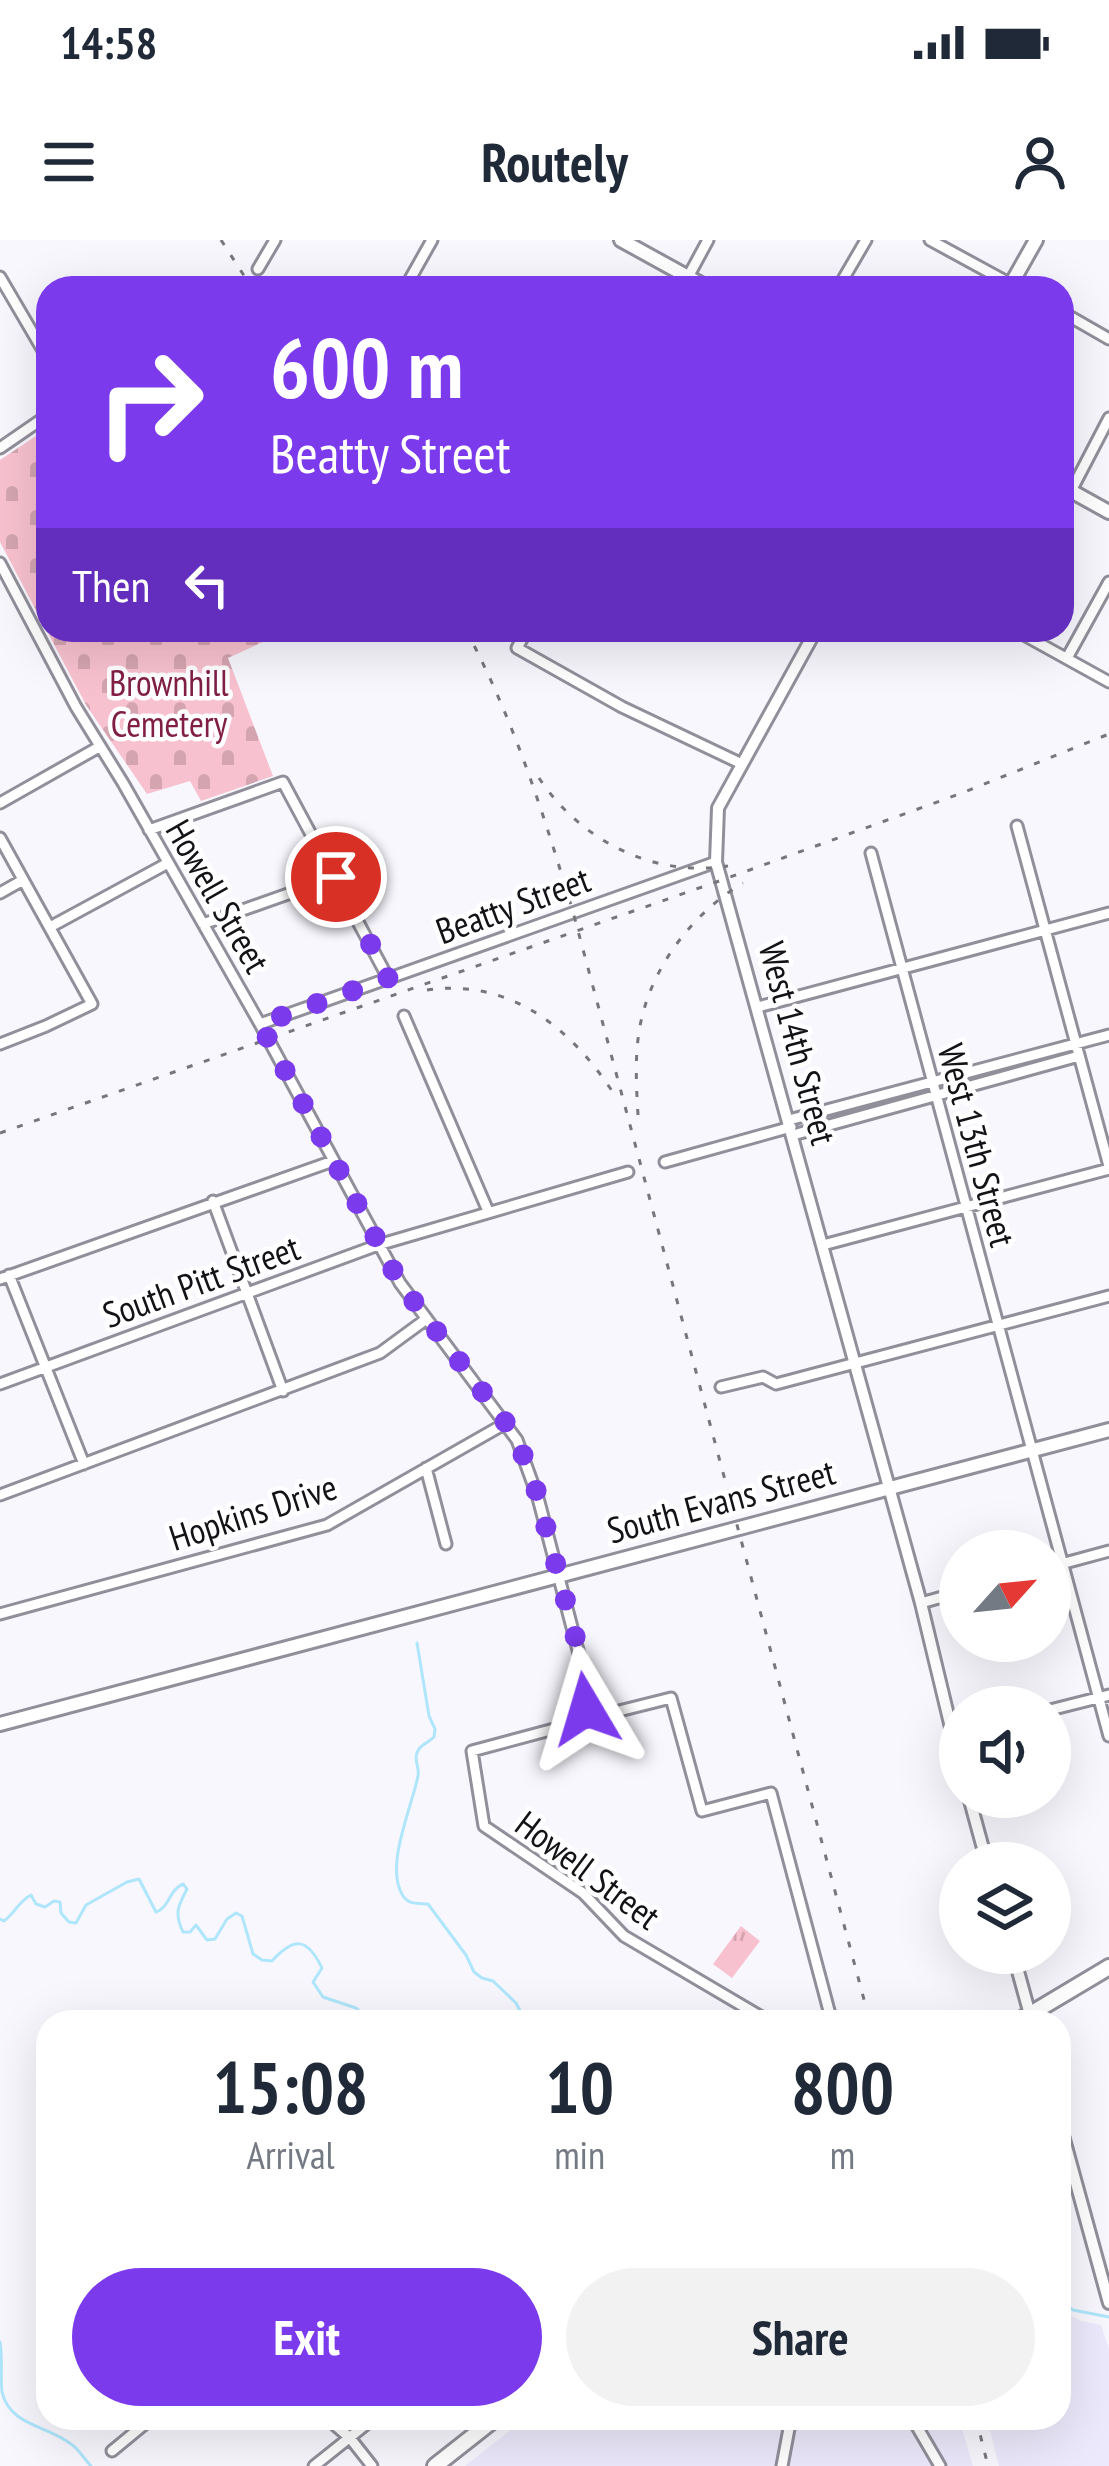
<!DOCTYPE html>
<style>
body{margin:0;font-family:"PT Sans Narrow",sans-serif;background:#f2f2f3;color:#1f2937;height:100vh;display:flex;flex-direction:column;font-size:45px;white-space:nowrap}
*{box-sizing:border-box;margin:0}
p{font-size:39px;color:#747a83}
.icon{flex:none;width:66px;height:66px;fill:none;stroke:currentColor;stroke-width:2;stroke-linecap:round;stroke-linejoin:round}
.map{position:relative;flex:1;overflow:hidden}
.drawer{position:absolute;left:36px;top:1770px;width:1035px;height:420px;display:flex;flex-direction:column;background:#fff;border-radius:36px;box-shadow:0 12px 48px #0002}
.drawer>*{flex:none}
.guide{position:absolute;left:36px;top:36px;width:1038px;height:366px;border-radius:36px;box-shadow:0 12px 48px #0002;background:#7c3aed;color:#fff;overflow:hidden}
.needle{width:78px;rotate:63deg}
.controls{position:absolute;left:939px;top:1290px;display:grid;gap:24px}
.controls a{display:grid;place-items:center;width:132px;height:132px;border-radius:50%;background:#fff;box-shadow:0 12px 48px #0002;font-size:60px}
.pin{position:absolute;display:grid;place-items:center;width:102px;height:102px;color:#fff;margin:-51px;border:6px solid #fff;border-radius:50%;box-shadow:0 3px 12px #0007}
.me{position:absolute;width:132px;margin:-66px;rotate:353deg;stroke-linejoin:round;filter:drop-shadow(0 0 9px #0008)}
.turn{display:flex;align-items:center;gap:42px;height:252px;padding:0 36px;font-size:54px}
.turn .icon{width:156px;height:156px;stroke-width:2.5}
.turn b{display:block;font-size:84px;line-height:102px}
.then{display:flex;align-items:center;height:114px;padding:0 36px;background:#0003;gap:24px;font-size:45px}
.eta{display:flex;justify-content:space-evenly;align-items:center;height:204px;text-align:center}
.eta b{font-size:72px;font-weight:600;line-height:84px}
.cta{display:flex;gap:24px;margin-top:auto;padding:24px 36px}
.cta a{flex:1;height:138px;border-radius:72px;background:#7c3aed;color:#fff;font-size:48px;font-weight:600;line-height:138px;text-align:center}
.cta a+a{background:#f2f2f3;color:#1f2937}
.status{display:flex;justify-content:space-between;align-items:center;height:84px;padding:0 60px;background:#fff;direction:ltr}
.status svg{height:33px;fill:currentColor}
header{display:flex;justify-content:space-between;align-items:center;height:156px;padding:0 36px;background:#fff;font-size:54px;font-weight:600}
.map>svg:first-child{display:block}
.built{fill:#ece9fc}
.cemetery{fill:url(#cemetery-stones)}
.park{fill:url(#park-tufts)}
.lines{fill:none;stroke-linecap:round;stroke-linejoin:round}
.stream{stroke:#afe6fc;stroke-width:3}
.minor-casing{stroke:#918f9a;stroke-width:15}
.tertiary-casing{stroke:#918f9a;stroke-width:16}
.secondary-casing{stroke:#918f9a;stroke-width:18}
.primary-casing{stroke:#918f9a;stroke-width:20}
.minor{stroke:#fff;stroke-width:9}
.tertiary{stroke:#fff;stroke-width:10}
.secondary{stroke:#fff;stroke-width:12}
.primary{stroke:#fff;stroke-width:14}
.rail{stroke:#77767b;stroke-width:3;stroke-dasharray:6 12;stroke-linecap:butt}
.route{stroke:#7c3aed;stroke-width:21;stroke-dasharray:0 37.8}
.labels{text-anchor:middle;stroke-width:9;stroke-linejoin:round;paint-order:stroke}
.park-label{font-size:36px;fill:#811e44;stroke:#fff}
.street-label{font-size:36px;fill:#131216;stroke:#fff}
</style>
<div class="status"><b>14:58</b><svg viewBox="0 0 49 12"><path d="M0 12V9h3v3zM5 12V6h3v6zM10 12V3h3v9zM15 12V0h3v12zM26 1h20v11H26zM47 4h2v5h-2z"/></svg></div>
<header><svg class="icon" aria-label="menu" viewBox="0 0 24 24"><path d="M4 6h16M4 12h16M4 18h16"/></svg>Routely<svg class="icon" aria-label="person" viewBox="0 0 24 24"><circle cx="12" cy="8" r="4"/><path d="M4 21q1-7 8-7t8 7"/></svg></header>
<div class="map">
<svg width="1109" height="2226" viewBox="0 0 1109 2226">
<defs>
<pattern id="cemetery-stones" width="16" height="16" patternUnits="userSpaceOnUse" patternTransform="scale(3)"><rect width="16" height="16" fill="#f8c1cf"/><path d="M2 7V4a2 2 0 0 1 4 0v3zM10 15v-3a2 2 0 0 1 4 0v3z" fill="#d4a5b1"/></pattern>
<pattern id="park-tufts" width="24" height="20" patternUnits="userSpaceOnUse" patternTransform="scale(3)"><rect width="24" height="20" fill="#f8c1cf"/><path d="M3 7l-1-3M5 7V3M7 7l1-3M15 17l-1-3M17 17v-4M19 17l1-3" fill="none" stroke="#d4a5b1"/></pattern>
</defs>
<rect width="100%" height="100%" fill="#f8f7fe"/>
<!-- built -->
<path class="built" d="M 1059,2069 L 1081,2081 L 1101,2085 L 1109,2109 L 1109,2226 L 999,2226 L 987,2178 L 1059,2178 Z
M 526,2178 L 959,2178 L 973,2226 L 465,2226 Z"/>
<!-- cemetery -->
<path class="cemetery" d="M 48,188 L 48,390 L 289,390 L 228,418 L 273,536 L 201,561 L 190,541 L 147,554 L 86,465 L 0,302 L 0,220 Z"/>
<!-- park -->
<path class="park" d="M 741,1686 L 760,1701 L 732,1738 L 713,1724 Z"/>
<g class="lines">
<!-- stream -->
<path class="stream" d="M 417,1403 L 429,1476 L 435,1489 L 434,1497 C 429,1502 423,1504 419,1509 C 412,1518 420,1527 418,1536 C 412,1567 384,1627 403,1656 C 409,1665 418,1663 428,1664 L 466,1715 L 474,1732 L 482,1738 L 493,1741 L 516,1763 L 526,1782
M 0,1679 L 4,1681 C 15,1673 19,1661 31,1655 L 36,1664 L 45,1667 L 54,1661 L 60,1662 L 61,1673 L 69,1682 L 76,1683 L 86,1665 L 127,1642 L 139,1639 L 156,1672 C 169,1668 169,1650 183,1644 L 187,1649 C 178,1666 174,1673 183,1692 L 190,1692 L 196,1685 L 207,1700 L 215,1699 L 227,1679 L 236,1673 L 242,1676 L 253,1714 L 262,1720 L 272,1721 C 294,1697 307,1697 322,1728 L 313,1742 L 323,1757 L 356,1768 L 371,1782
M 1059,2060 L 1073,2070 L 1109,2077
M 0,2102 C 3,2119 0,2135 2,2152 C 10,2186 47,2185 71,2204 C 79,2209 84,2219 91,2226"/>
<defs>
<path id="minor" d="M 930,0 L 1018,48
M 258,29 L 275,0
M 0,37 L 48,119
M 688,37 L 708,0
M 405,48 L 432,0
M 838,48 L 866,0
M 1062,72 L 1109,99
M 0,208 L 48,175
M 1071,251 L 1109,178
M 0,323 L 76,467 L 123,543 L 260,784 L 400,1043 L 517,1200 L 538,1258 L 589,1452 L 586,1469 L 569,1485 L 472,1511 L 484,1586 L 583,1653 L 624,1696 L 770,1782
M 527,390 L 517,408 L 622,467 L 742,524
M 1015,390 L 1109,442
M 1067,418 L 1109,342
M 0,563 L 99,507
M 1017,586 L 1109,926
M 149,590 L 283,542 L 388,738
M 0,598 L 92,764 L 46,786 L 0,804
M 871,613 L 1109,1496
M 0,653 L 23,640
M 203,684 L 336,637
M 50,687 L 168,623
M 758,767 L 1109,673
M 404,776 L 488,971
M 260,784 L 716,622
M 789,880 L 1109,795
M 793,895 L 1079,816
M 665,922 L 791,887
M 213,961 L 283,1151
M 823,1005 L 1109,929
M 9,1035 L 84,1224
M 0,1039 L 333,921
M 0,1144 L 378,1005 L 628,932
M 721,1147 L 763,1137 L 776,1144 L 1109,1056
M 426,1228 L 446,1304
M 0,1255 L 380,1113 L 425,1080
M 1050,1327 L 1109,1311
M 921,1363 L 960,1352
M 0,1374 L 327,1285 L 506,1183
M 586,1469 L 607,1474 L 671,1458 L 702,1571 L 771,1553 L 832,1782
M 1050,1470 L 1109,1455
M 327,2178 L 350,2198 L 372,2226
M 912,2178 L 940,2226
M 112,2211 L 152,2178
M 314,2226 L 374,2178
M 782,2226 L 791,2178"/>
<path id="tertiary" d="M 816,390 L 718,568 L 716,622 L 921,1363 L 960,1525
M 969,1557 L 987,1623
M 1013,1713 L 1032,1782
M 1059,1881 L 1109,2063"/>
<path id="secondary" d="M 621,0 L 708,48
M 1009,48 L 1036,0
M 1062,246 L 1109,272
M 0,1484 L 1109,1190"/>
<path id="primary" d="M 1017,1782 L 1109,1727
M 435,2226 L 496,2178"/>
</defs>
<!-- minor casing -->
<use href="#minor" class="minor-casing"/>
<!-- tertiary casing -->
<use href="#tertiary" class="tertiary-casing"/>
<!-- secondary casing -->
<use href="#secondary" class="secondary-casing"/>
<!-- primary casing -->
<use href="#primary" class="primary-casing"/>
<!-- minor -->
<use href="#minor" class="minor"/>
<!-- tertiary -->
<use href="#tertiary" class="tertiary"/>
<!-- secondary -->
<use href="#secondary" class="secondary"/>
<!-- primary -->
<use href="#primary" class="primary"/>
<!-- rail -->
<path class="rail" d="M 221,0 L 252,48
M 466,390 C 514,480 544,575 573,672 L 870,1782
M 539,538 C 580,600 653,638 728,626
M 427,750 C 511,738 572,789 614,854
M 638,875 C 636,841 634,806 643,773 C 657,720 696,671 743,643
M 0,893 L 722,640 L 962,553 L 1109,494
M 976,2178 L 988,2226"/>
</g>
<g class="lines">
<!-- route -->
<path class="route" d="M 336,637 L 388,738 L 260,784 L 400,1043 L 506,1183 L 519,1204 L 536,1250 L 590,1452 L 586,1469"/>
</g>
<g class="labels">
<!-- park labels -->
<g class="park-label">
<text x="169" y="456">Brownhill<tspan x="169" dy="41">Cemetery</tspan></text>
</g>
<!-- street labels -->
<g class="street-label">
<text transform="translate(218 656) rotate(60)" y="13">Howell Street</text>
<text transform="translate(513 665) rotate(-20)" y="13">Beatty Street</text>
<text transform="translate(798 803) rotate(75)" y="13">West 14th Street</text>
<text transform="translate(977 905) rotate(75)" y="13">West 13th Street</text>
<text transform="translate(201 1041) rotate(-20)" y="13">South Pitt Street</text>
<text transform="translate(721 1261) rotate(-15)" y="13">South Evans Street</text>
<text transform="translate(253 1272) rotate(-18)" y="13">Hopkins Drive</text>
<text transform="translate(588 1630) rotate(37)" y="13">Howell Street</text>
</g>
</g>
</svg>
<div class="controls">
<a><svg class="needle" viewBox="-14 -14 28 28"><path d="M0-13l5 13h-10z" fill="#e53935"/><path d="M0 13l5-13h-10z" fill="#747a83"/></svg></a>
<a><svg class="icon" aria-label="sound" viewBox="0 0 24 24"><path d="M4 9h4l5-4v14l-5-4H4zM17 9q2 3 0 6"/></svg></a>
<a><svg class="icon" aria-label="layers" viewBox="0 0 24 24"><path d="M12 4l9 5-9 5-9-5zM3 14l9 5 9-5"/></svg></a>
</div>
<div class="pin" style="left:336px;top:637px;background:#d93025"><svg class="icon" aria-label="arrive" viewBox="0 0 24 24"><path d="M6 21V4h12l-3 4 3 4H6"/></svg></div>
<svg class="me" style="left:586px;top:1469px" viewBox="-20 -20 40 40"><path d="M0-17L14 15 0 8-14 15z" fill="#7c3aed" stroke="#fff" stroke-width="4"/></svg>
<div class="guide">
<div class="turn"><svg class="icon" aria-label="right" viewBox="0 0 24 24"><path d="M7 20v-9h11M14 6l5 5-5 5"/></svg><div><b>600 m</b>Beatty Street</div></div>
<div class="then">Then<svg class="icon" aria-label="left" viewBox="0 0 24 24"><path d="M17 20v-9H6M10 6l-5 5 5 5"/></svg></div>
</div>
<section class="drawer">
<div class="eta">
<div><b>15:08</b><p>Arrival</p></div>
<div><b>10</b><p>min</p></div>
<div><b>800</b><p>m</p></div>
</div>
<div class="cta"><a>Exit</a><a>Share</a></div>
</section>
</div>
